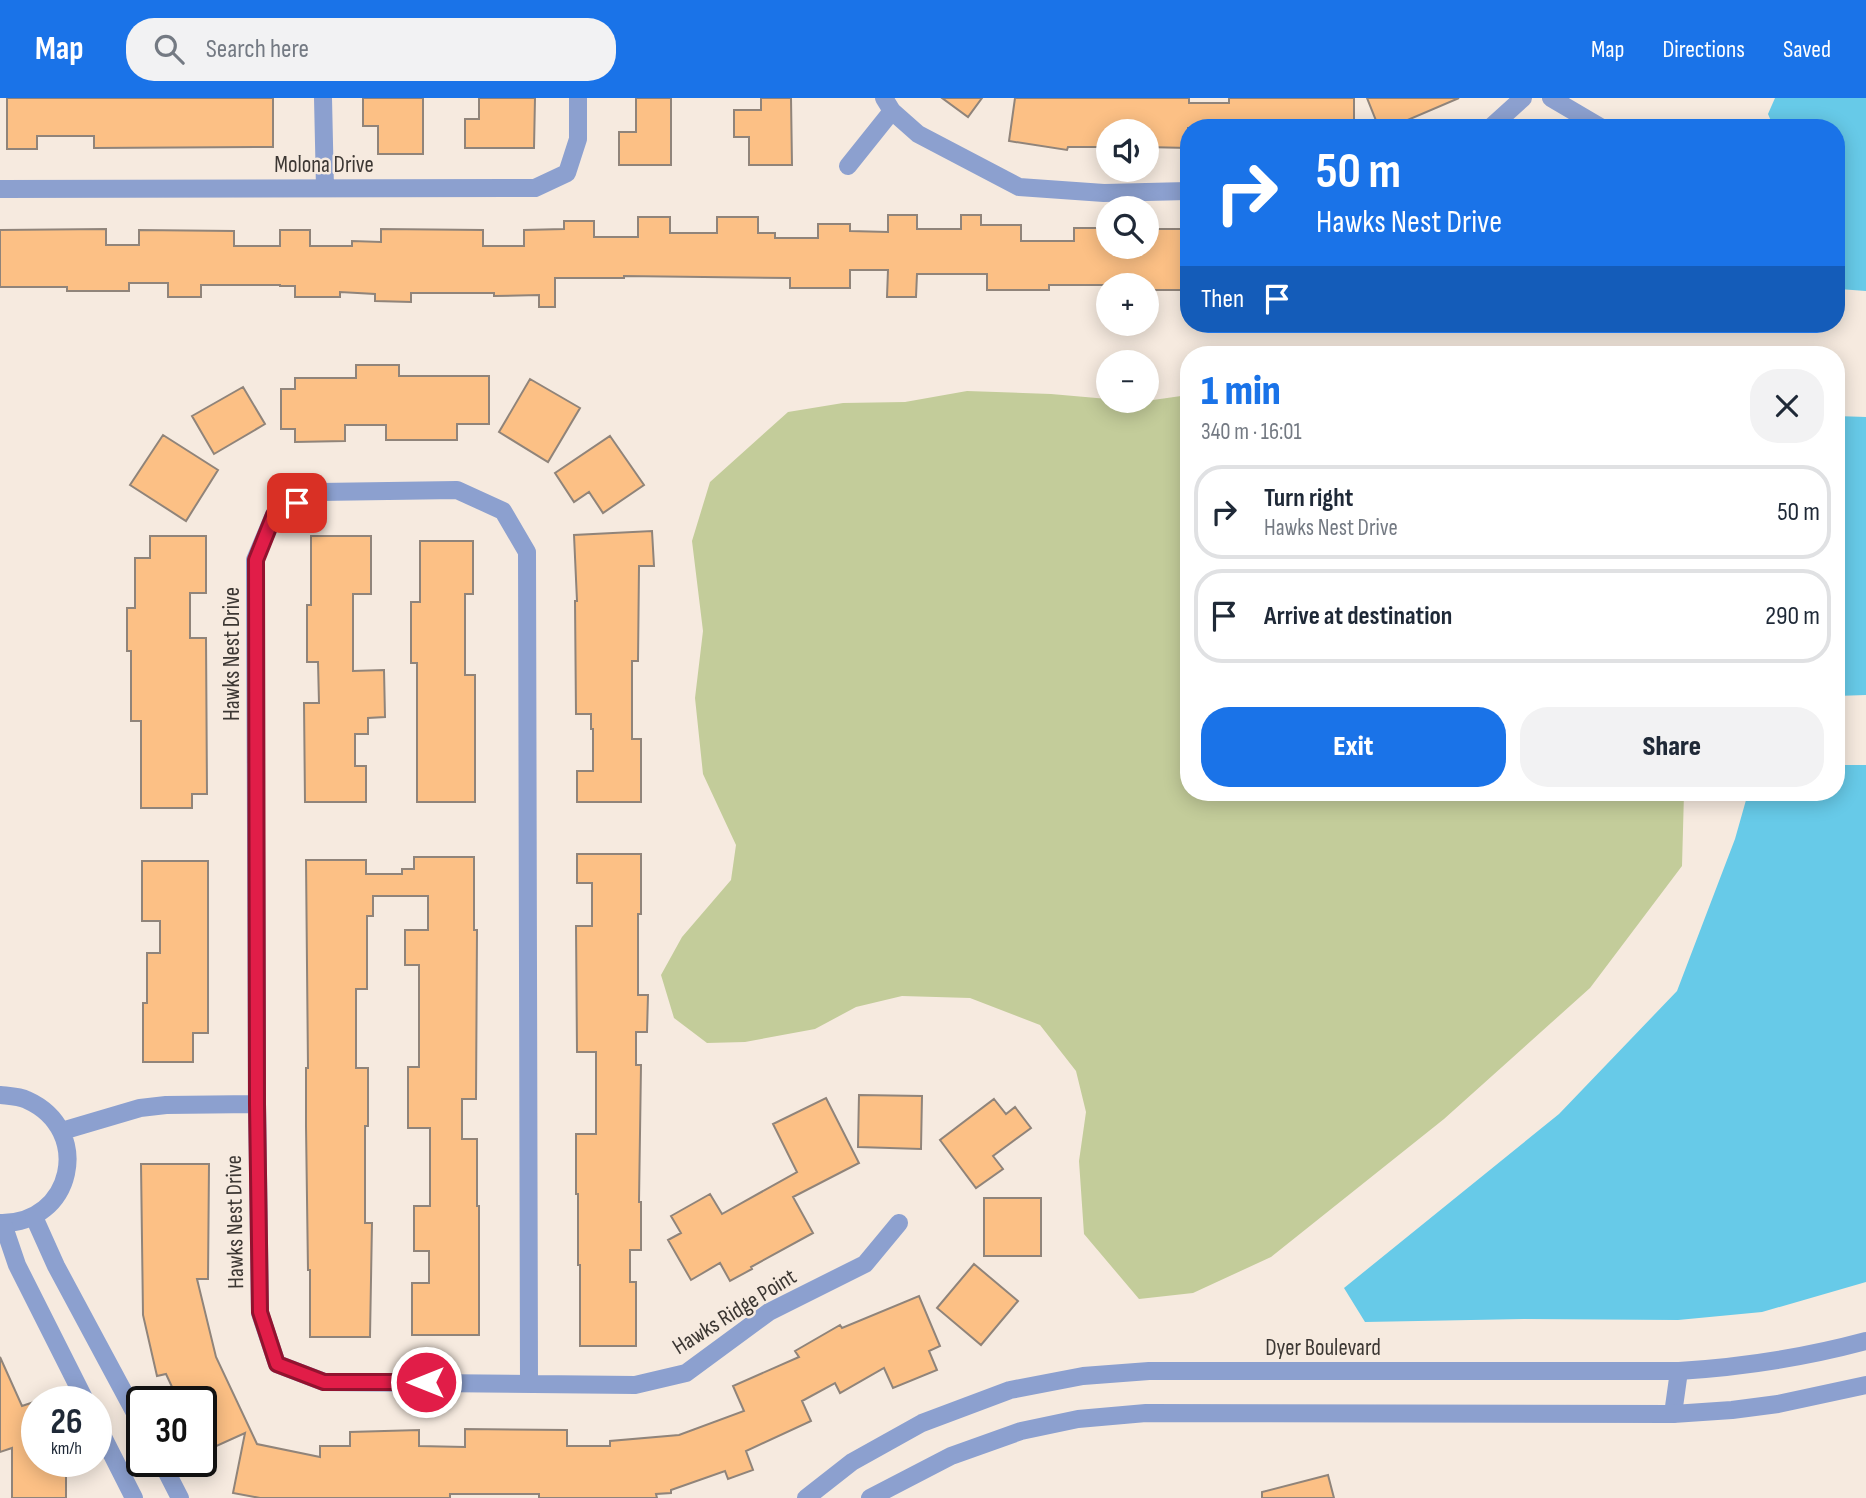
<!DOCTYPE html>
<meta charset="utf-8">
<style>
body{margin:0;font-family:"Sofia Sans Condensed",sans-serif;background:#f2f2f3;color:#1f2937;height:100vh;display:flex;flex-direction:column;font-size:26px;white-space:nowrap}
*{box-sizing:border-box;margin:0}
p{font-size:23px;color:#747a83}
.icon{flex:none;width:38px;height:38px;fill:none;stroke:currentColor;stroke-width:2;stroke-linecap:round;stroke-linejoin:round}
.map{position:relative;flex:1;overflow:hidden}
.side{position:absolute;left:1180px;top:248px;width:665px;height:455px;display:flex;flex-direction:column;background:#fff;border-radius:28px;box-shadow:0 4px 18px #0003}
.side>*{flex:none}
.top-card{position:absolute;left:1180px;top:21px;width:665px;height:214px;border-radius:28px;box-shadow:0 4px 18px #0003;background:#1a73e8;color:#fff;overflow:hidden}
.buttons{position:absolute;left:1096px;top:21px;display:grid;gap:14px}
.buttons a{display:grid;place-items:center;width:63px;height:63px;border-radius:50%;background:#fff;box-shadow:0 4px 18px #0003;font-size:35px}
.speed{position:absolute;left:21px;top:1288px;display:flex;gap:14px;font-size:35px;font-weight:700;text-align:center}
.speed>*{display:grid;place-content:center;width:91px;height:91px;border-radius:50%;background:#fff;box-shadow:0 4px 18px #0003;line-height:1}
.speed small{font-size:18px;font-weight:400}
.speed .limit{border:4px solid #111;border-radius:10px;background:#fff;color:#111}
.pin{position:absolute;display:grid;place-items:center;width:60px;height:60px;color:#fff;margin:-30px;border-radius:14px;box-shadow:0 4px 10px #0006}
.me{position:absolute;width:77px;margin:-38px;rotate:270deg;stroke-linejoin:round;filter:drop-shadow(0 0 5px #0008)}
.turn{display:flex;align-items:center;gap:24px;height:147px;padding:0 21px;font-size:32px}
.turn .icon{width:91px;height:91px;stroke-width:2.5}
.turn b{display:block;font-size:49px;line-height:60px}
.then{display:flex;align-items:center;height:66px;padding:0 21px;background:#0003;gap:14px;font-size:26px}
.round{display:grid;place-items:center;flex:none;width:74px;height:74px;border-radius:28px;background:#f2f2f3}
.headline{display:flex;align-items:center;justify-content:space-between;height:119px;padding:0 21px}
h1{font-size:42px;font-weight:800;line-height:52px;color:#1a73e8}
.cta{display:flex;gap:14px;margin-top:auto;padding:14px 21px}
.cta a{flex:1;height:80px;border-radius:28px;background:#1a73e8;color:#fff;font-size:28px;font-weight:800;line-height:80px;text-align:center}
.cta a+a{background:#f2f2f3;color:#1f2937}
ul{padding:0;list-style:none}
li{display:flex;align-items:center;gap:21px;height:94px;margin:0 14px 10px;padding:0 7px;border:4px solid #e0e1e3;border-radius:28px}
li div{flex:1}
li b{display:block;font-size:26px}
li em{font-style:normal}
header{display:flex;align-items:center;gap:42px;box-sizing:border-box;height:98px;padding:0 35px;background:#1a73e8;color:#fff}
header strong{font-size:33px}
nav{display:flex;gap:38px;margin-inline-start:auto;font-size:24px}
.search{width:490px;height:63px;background:#f2f2f3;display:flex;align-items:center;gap:18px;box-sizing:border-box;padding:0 24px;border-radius:28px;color:#747a83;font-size:26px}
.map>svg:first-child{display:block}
.green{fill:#c3cc9a}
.water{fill:#67cae8}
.building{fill:#fcc085;stroke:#90847a;stroke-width:2}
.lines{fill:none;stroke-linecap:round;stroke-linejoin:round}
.minor{stroke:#8ca0cf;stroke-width:18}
.tertiary{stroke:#8ca0cf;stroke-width:18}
.route-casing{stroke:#92132f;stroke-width:18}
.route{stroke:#e11d48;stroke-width:12}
.labels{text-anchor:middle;stroke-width:5;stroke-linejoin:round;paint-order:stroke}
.street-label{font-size:23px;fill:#3c3733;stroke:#f6eadf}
</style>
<header>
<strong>Map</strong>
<div class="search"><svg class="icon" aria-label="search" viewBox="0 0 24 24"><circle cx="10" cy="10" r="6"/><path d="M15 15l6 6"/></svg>Search here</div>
<nav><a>Map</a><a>Directions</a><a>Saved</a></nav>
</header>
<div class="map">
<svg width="1866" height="1400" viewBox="0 0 1866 1400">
<rect width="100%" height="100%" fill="#f6eadf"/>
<!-- green -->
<path class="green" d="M 967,293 L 1051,296 L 1108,301 L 1108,303 L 1146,303 L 1188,297 L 1188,695 L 1684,695 L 1682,768 L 1590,890 L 1444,1021 L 1271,1159 L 1193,1195 L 1139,1201 L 1084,1136 L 1079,1063 L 1086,1014 L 1076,973 L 1040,927 L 970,900 L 902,898 L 856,909 L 815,931 L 745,944 L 707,945 L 674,920 L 661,877 L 682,839 L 731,782 L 736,747 L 703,676 L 695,600 L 703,533 L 692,443 L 710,384 L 788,314 L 843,305 L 905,304 Z"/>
<!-- water -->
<path class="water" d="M 1775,0 L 1866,0 L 1866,193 L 1839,191 L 1836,189 L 1836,30 L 1774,30 L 1768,16 Z
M 1836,318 L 1866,319 L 1866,597 L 1836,598 Z
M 1836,667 L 1866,667 L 1866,1184 L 1762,1214 L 1678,1222 L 1524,1221 L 1365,1224 L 1344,1190 L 1559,1016 L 1677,893 L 1735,741 L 1748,695 L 1836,695 Z"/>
<!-- building -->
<path class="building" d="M 7,0 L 273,0 L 273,49 L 94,50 L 94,38 L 37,38 L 37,51 L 7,51 Z
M 363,0 L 423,0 L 423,56 L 378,56 L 378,28 L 363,28 Z
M 479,0 L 535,0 L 534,50 L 465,50 L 465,21 L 479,21 Z
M 636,0 L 671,0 L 671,67 L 619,67 L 619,34 L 636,34 Z
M 761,0 L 791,0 L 792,67 L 749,67 L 749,39 L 734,39 L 734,12 L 761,12 Z
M 942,0 L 982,0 L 968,19 Z
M 1015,0 L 1189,0 L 1189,5 L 1229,5 L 1229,0 L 1354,0 L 1354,30 L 1188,30 L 1188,50 L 1146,49 L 1146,33 L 1108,33 L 1108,49 L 1068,49 L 1067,52 L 1009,43 Z
M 1367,0 L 1459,0 L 1389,30 L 1379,30 Z
M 888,117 L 917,117 L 917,131 L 961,131 L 961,117 L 981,117 L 981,127 L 1021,127 L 1021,143 L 1074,143 L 1074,130 L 1108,130 L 1108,149 L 1146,149 L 1146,145 L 1150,145 L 1150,131 L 1183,131 L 1183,192 L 1146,192 L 1146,187 L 1049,187 L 1049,192 L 987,192 L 987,176 L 917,176 L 916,199 L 887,199 L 888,172 L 850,172 L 850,190 L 790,190 L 790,180 L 624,178 L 624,180 L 555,180 L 555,209 L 539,209 L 539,197 L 494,198 L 494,195 L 411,195 L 411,204 L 375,203 L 375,196 L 340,194 L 340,199 L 295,199 L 295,188 L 280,188 L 280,187 L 201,187 L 201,199 L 168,199 L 168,185 L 129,185 L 129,193 L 67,193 L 67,189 L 0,189 L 0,132 L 106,131 L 106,147 L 139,147 L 139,132 L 234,133 L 234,148 L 280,148 L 280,132 L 310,132 L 310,148 L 352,148 L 352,143 L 381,144 L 381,131 L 483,132 L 483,148 L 524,148 L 524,132 L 564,131 L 564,123 L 594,123 L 594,139 L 638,139 L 638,119 L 670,119 L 670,135 L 717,135 L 717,119 L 758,119 L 758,135 L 775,135 L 775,140 L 818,140 L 818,126 L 850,126 L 850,133 L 888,134 Z
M 356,267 L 399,267 L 399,278 L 489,278 L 489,326 L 457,326 L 457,342 L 386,342 L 386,327 L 345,327 L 345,343 L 295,344 L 295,331 L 281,331 L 281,291 L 295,291 L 295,280 L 356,280 Z
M 530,281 L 580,310 L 548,364 L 499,334 Z
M 243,289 L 265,326 L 214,356 L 192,318 Z
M 163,337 L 218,372 L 186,423 L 130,387 Z
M 610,338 L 644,387 L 603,415 L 589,394 L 574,404 L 555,375 Z
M 652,433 L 654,468 L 639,468 L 638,563 L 632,563 L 632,641 L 641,641 L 641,704 L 577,704 L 577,673 L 593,673 L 593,631 L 591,631 L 591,616 L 576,616 L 575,503 L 577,503 L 574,437 Z
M 150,438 L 206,438 L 206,495 L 190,495 L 190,540 L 206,540 L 207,696 L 192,696 L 192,710 L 141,710 L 141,623 L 131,623 L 131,553 L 127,553 L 127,510 L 135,510 L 135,460 L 150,460 Z
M 311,438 L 371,438 L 371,496 L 353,496 L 353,573 L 384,572 L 385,619 L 368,620 L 368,636 L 355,636 L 355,668 L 366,668 L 366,704 L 305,704 L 304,605 L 319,605 L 318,564 L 307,564 L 307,507 L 311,507 Z
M 420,443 L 473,443 L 473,496 L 465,496 L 465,577 L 475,577 L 475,704 L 417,704 L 417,565 L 411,565 L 411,504 L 420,504 Z
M 577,756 L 641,756 L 641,816 L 638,816 L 638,897 L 648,897 L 647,934 L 636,934 L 636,967 L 641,967 L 639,1104 L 641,1104 L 641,1152 L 630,1152 L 630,1184 L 636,1184 L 636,1248 L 580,1248 L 580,1167 L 578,1167 L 578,1096 L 576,1096 L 576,1036 L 596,1036 L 596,954 L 577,954 L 576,828 L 592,828 L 592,785 L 577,785 Z
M 414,759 L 474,759 L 474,832 L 477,832 L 476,1001 L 462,1001 L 462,1041 L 477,1041 L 477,1108 L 479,1108 L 479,1237 L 412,1237 L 412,1185 L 429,1185 L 429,1153 L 414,1153 L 414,1108 L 430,1108 L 430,1030 L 408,1030 L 408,969 L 419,969 L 419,867 L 405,867 L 405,832 L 428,832 L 428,798 L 373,798 L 373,818 L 367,818 L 367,891 L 356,891 L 356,970 L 368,970 L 368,1028 L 365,1028 L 365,1125 L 372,1125 L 370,1239 L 310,1239 L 310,1172 L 308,1172 L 306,1028 L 306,970 L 308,970 L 306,762 L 366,762 L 366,776 L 402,776 L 402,771 L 414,771 Z
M 142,763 L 208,763 L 208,935 L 193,935 L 193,964 L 143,964 L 143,905 L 147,905 L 147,855 L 160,855 L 160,823 L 142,823 Z
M 859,997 L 922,998 L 921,1051 L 858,1049 Z
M 826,1000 L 859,1065 L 793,1099 L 813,1135 L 751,1169 L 752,1171 L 730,1183 L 720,1165 L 691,1182 L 668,1142 L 681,1135 L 671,1118 L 710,1096 L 722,1116 L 797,1074 L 773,1026 Z
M 994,1001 L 1006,1016 L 1015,1009 L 1031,1030 L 993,1058 L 1003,1071 L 976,1090 L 940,1042 Z
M 141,1066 L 209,1066 L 208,1181 L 197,1181 L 216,1259 L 257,1346 L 320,1359 L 320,1348 L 350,1348 L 350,1334 L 419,1332 L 419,1348 L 465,1349 L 465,1331 L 567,1332 L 567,1348 L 610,1348 L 610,1343 L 679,1337 L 744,1313 L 733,1288 L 799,1259 L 795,1253 L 840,1227 L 842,1230 L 919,1198 L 940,1248 L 929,1253 L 937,1272 L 893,1290 L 884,1270 L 840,1295 L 835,1285 L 802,1303 L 811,1323 L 746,1353 L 753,1372 L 728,1381 L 725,1373 L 671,1392 L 671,1395 L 656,1396 L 657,1400 L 539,1400 L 539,1396 L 450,1396 L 450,1400 L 260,1400 L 233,1395 L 245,1335 L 201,1355 L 201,1304 L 179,1304 L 166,1276 L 157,1278 L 143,1217 Z
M 984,1100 L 1041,1100 L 1041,1158 L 984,1158 Z
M 974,1166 L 1018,1203 L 981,1247 L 937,1210 Z
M 0,1259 L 22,1308 L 37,1303 L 37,1364 L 66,1364 L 66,1400 L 12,1400 L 12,1350 L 0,1354 Z
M 1328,1377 L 1334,1400 L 1262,1400 L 1262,1394 Z"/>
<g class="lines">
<!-- minor -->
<path class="minor" d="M 323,0 L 325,90
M 884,0 L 892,13 L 918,36 L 1019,89 L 1104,95 L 1188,93
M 1551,0 L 1602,30
M 1490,30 L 1523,0
M 848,68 L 892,13
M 0,91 L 535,90 L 567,75 L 578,41 L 578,0
M 0,997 C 9,998 19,998 27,1002 C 94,1032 73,1127 0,1125
M 62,1033 L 140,1010 L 166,1007 L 257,1006
M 529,1285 L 527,454 L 503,413 L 457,392 L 319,394 L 274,417 L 255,462 L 257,1006 L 260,1215 L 277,1266 L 324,1284 L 635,1287 L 686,1275 L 769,1214 L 865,1166 L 899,1125
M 1673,1316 L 1679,1273"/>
<!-- tertiary -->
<path class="tertiary" d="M 34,1119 L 56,1168 L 142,1328
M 3,1126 L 17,1167 L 86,1304
M 96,1325 L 134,1400
M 161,1363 L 180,1400
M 806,1400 L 852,1364 L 922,1325 L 1010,1292 L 1083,1278 L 1149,1273 L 1679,1273 C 1743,1269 1803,1260 1866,1243
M 870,1400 L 951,1358 L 1021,1333 L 1078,1321 L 1146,1315 L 1673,1316 L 1732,1312 L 1778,1306 L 1866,1287"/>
</g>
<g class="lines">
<defs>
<path id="route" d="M 297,405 L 274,417 L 256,462 L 257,1006 L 260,1214 L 277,1266 L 324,1284 L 426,1284"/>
</defs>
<!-- route casing -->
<use href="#route" class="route-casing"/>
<!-- route -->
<use href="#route" class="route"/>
</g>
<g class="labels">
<!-- street labels -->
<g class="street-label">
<text x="324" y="74">Molona Drive</text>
<text transform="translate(231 556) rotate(-90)" y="8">Hawks Nest Drive</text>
<text transform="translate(234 1124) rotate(-91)" y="8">Hawks Nest Drive</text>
<text transform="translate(734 1213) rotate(-32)" y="8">Hawks Ridge Point</text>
<text x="1323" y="1257">Dyer Boulevard</text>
</g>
</g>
</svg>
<div class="buttons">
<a><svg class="icon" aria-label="sound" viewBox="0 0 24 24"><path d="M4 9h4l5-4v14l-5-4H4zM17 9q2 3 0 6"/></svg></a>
<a><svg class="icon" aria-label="search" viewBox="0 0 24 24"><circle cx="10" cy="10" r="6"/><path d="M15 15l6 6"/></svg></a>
<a>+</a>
<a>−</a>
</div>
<div class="speed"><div>26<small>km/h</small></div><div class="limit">30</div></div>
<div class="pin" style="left:297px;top:405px;background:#d93025"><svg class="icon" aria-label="arrive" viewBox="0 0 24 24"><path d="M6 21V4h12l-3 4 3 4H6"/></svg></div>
<svg class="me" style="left:426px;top:1284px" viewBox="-20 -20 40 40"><circle r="17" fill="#e11d48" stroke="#fff" stroke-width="3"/><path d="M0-11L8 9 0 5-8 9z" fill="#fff"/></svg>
<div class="top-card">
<div class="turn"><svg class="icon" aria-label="right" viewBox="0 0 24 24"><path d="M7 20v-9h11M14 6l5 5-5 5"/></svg><div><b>50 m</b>Hawks Nest Drive</div></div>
<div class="then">Then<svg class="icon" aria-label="arrive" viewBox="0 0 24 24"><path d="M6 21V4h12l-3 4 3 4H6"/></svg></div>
</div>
<section class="side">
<div class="headline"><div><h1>1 min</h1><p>340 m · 16:01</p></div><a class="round"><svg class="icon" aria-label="close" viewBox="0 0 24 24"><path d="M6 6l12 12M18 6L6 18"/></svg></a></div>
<ul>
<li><svg class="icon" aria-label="right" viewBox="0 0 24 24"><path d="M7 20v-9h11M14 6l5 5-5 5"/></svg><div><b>Turn right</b><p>Hawks Nest Drive</p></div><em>50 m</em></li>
<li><svg class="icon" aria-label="arrive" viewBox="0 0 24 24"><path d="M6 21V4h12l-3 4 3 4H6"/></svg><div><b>Arrive at destination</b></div><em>290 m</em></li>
</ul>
<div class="cta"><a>Exit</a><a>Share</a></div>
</section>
</div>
